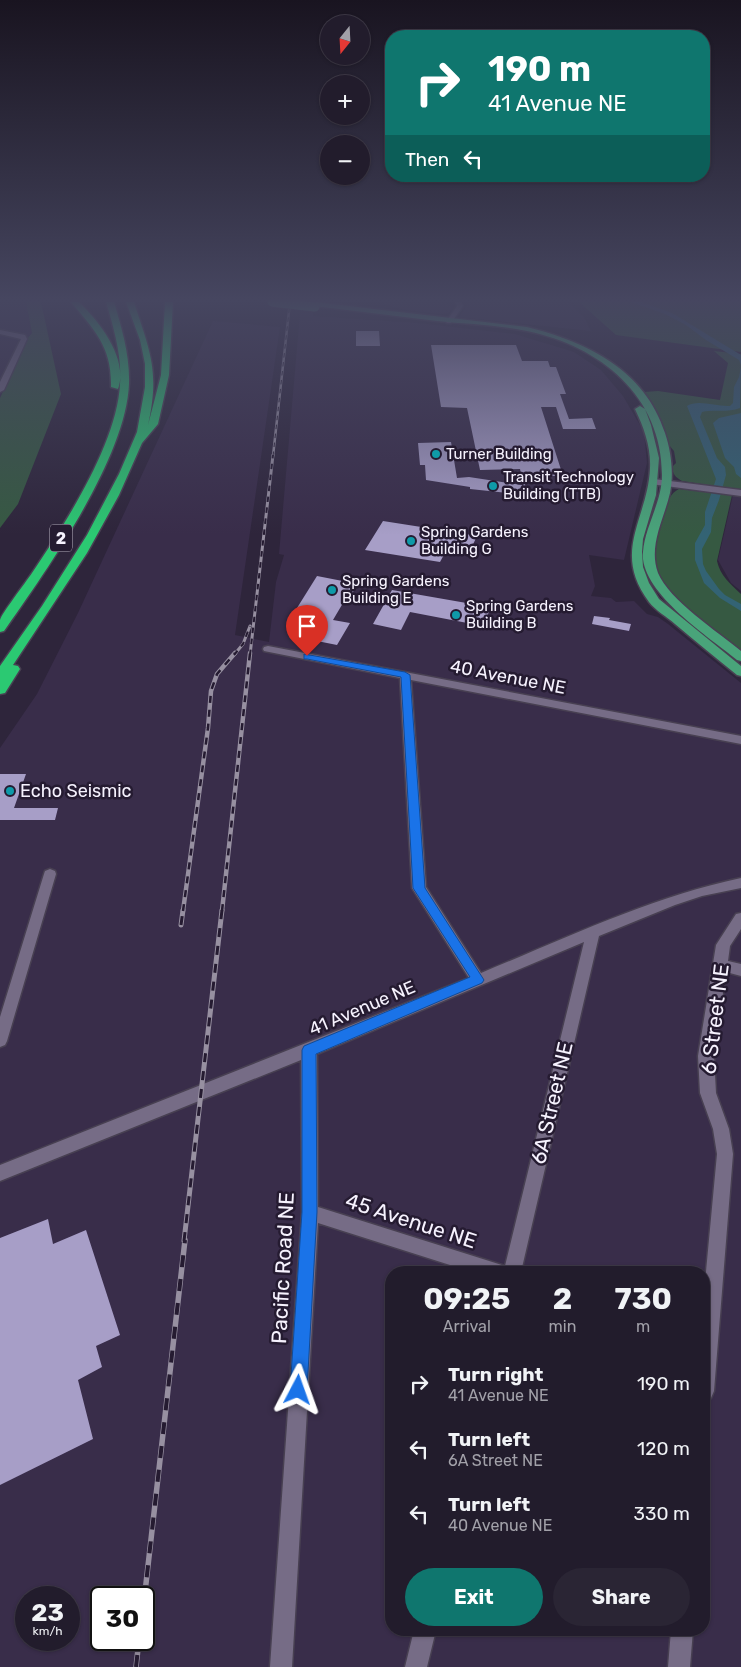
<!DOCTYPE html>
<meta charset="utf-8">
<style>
body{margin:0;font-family:Rubik,sans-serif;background:#2a2534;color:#f1f3f6;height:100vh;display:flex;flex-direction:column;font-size:19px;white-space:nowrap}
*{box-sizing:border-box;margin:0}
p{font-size:16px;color:#a2a1a9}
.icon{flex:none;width:28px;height:28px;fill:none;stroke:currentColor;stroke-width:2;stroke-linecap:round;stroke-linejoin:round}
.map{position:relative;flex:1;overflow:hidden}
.side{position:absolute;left:385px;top:1266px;width:325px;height:370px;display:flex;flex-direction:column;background:#221c2c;border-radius:20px;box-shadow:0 1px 4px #0004,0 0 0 1px #3f3a48}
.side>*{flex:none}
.top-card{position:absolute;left:385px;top:30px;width:325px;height:152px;border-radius:20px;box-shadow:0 1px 4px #0004,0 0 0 1px #3f3a48;background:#0f766e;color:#fff;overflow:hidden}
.needle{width:32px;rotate:198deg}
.tools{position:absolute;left:320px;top:15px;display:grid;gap:10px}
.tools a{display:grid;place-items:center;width:50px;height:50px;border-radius:50%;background:#221c2c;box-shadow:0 1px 4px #0004,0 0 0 1px #3f3a48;font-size:25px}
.speed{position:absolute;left:15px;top:1586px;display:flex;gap:10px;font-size:25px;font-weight:700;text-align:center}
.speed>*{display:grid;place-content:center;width:65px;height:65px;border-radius:50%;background:#221c2c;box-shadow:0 1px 4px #0004,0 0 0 1px #3f3a48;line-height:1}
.speed small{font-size:12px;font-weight:400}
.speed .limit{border:2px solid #111;border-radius:8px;background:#fff;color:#111}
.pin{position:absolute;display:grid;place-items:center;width:42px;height:42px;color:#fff;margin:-51px -21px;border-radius:50% 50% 50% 0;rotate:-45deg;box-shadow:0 0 5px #0007}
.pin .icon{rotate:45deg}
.me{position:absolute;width:55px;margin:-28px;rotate:4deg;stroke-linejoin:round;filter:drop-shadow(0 0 4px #0008)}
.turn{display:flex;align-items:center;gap:18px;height:105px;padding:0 20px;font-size:22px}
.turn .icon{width:65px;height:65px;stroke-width:2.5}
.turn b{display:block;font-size:35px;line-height:42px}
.then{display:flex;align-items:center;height:48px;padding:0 20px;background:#0003;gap:10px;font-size:19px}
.eta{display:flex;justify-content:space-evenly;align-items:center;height:85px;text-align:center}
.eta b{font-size:30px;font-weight:700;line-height:35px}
.action{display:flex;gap:10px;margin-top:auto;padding:10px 20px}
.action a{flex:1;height:58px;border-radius:30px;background:#0f766e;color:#fff;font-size:20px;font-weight:700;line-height:58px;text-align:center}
.action a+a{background:#2a2534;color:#f1f3f6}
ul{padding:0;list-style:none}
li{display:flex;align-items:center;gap:15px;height:65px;padding:0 20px}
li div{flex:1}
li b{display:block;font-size:19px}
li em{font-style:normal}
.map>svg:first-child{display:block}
.built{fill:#392d4a;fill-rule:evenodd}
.green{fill:#365942}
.water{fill:#336374}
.building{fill:#a79ec7}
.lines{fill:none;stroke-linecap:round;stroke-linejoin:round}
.minor-casing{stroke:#484052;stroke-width:3}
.major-casing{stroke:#484052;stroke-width:3}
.highway-casing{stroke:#484052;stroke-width:3}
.minor{fill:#766c86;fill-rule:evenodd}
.major{fill:#49a47a;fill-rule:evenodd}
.highway{fill:#2bc972;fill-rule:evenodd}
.rail-far4-casing{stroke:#9790a1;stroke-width:2.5}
.rail-far3-casing{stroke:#9790a1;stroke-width:3}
.rail-far2-casing{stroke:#9790a1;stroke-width:4.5}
.rail-far1-casing{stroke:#9790a1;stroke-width:5}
.rail-casing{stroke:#9790a1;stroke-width:5.5}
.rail-far4{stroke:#251b31;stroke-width:1;stroke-dasharray:4.5;stroke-linecap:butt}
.rail-far3{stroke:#251b31;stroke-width:2;stroke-dasharray:5.5;stroke-linecap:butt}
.rail-far2{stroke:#251b31;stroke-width:2.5;stroke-dasharray:7;stroke-linecap:butt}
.rail-far1{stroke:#251b31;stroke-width:3;stroke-dasharray:9;stroke-linecap:butt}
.rail{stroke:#251b31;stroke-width:4;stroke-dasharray:12;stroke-linecap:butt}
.major-bridge-casing{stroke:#484052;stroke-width:10;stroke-linecap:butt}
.major-bridge{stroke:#49a47a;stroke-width:9}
.route{fill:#1a73e8;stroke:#114b97}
.culture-dot{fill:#0f9aa8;stroke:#251b31;stroke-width:2}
.labels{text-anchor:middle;stroke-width:5;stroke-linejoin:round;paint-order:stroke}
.far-poi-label{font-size:15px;fill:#f6f2fe;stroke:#251b31;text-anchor:start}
.shield{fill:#251b31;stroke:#b7b2c0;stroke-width:1}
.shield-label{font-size:16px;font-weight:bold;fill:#f6f2fe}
.street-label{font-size:18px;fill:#f6f2fe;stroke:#251b31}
.poi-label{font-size:18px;fill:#f6f2fe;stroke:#251b31;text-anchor:start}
.near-street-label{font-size:21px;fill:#f6f2fe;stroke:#251b31}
</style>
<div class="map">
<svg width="741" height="1667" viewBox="0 0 741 1667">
<rect width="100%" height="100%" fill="#2e253b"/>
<!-- built -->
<path class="built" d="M 0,302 L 26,302 L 32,333 L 27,339 L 0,398 Z
M 301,302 L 314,302 L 313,316 L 417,323 L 515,334 L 574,352 L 601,370 L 623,396 L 644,432 L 647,463 L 624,560 L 589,555 L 595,586 L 591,596 L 611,598 L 616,602 L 634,601 L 647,614 L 658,617 L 668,624 L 741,683 L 741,1667 L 0,1667 L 0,748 L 37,694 L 78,613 L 213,321 L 280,327 L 235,635 L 269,642 L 276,582 L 284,555 L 279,554 ZM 391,1272 L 704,1272 L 704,1630 L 391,1630 ZM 26,1598 L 69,1598 L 69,1640 L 26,1640 ZM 101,1598 L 144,1598 L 144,1640 L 101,1640 Z
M 377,302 L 446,302 L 454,308 L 448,313 L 441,314 L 405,310 Z
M 465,302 L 568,302 L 584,317 L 591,331 L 459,317 L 467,305 Z
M 733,495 L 741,497 L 741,591 L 731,583 L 718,560 Z"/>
<!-- green -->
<path class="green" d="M 26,302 L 41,302 L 61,394 L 18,504 L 0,528 L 0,398 L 27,339 L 32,333 Z
M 579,302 L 741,302 L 741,352 L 616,335 Z
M 714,351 L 741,354 L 741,490 L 682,481 C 675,477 673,474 672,467 L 676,463 L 674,451 L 669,445 L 661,420 L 644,392 L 658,391 L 720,400 L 728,363 Z
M 679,489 L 732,495 L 717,561 C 720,575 730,584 741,594 L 741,651 C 714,630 661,599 654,563 C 651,550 657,533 661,521 C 665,509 667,495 679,489 Z"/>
<!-- water -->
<path class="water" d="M 631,302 L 642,302 L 672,313 L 741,355 L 741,365 L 739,360 L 706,340 L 686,325 L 665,314 Z
M 741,367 L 740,408 C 728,413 714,409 702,412 L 700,417 L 717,458 L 725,467 L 726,475 L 719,500 L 712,518 L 711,532 L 702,549 L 703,564 L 706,571 L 719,589 L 725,595 L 741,604 L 741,611 L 720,598 L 704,583 L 695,560 L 695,543 L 705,525 L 705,512 L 716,479 L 687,406 C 698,399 717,407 730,406 L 733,403 L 734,387 L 739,377 Z
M 741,413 L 741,478 L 736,474 L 734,467 L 725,458 L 713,423 L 719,418 Z"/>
<!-- building -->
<path class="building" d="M 356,331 L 379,331 L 380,346 L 356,346 Z
M 431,345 L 516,345 L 522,361 L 548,361 L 550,367 L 556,367 L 566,394 L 560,394 L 569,419 L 592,418 L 596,429 L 563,429 L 556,407 L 541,407 L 563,476 L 529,476 L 524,487 L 520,469 L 480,470 L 467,408 L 441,407 Z
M 451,442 L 457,478 L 469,477 L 522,485 L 518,494 L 470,489 L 470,487 L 426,480 L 425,465 L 420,465 L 418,443 Z
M 383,521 L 466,534 L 477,536 L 468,555 L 446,551 L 440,562 L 365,550 Z
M 317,576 L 358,584 L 346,604 L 343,603 L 333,620 L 350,623 L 337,645 L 302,638 L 318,612 L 297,608 Z
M 392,590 L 478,605 L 491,607 L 483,626 L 410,612 L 401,630 L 373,624 Z
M 594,616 L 610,618 L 609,620 L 631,624 L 629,631 L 592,624 Z
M 0,774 L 26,774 L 14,808 L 58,808 L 55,820 L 0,820 Z
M 48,1219 L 53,1244 L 86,1230 L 120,1335 L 96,1346 L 102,1367 L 78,1380 L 93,1439 L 0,1485 L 0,1238 Z"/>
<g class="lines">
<defs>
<path id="minor" d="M 455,302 L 461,302 L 463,306 L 451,323 L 447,323 L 446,322 L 457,306 Z
M 0,330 L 25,335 L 27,339 L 4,390 L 0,392 L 0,382 L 21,339 L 0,334 Z
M 654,479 L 741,490 L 741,496 L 651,484 L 650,482 Z
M 268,646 L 741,736 L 741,744 L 411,680 L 426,887 L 481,973 C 566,938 651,897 741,878 L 741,888 L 702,896 L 675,905 L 599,936 L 521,1272 L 472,1272 L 318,1223 L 292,1667 L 270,1667 L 302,1212 L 301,1060 L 0,1181 L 0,1165 L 469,978 L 412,888 L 400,678 L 264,651 L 263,649 L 264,647 ZM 584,942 L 505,1266 L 318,1207 L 317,1054 Z
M 50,869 L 55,871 L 56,874 L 7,1041 L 5,1045 L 0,1047 L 0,1017 L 44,874 L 45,871 Z
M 741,913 L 741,929 L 730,946 L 728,961 L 741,964 L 741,976 L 726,972 L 714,1056 L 716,1093 L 729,1129 L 733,1154 L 714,1391 L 711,1398 L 704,1401 L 704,1293 L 717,1154 L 713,1129 L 700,1093 L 698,1056 L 716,945 L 736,914 Z
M 414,1630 L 436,1630 L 427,1667 L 405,1667 Z
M 671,1630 L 693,1630 L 690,1667 L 668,1667 Z"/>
<path id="major" d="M 294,302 L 315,302 L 527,327 C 587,342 645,370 665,433 C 671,451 674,473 670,493 C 664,519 648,546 658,573 C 669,600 718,632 741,651 L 741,661 L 737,660 C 709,637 639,592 643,552 C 645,526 662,502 662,475 C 662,396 600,346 527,331 C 498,325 467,324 437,321 C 391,315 344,310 298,304 Z
M 640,406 L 645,409 L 651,425 L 659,458 L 656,495 L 643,539 L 642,552 L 643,567 L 649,583 L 659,599 L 741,666 L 741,676 L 737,675 C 716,658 695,641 675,624 C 667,617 655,610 649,602 C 611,551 648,519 650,468 C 651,447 644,428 635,409 Z"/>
<path id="highway" d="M 71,302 L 79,302 C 99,321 129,359 118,389 L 111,387 C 112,347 95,331 71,302 Z
M 106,302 L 114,302 C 122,329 130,356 129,384 C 126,458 47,570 4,631 L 0,632 C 0,628 0,623 0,620 C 2,613 26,582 32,573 C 65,524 117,444 120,384 C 122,356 114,329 106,302 Z
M 126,302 L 134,302 C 150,352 160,371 148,425 L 161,375 L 165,302 L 173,302 L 169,375 L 158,424 L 142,443 L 119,495 L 87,553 L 13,665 L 18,666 L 20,669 L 5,693 L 0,694 L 0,666 L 42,606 L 87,535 L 119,474 L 137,432 L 145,387 L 145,364 L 140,340 Z"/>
</defs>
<!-- minor casing -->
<use href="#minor" class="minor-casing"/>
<!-- major casing -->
<use href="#major" class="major-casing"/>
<!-- highway casing -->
<use href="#highway" class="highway-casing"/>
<!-- minor -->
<use href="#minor" class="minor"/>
<!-- major -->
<use href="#major" class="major"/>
<!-- highway -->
<use href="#highway" class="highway"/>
<defs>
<path id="rail-far4" d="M 273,456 L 290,302"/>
<path id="rail-far3" d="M 234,655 L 243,644 L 250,626
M 250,655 L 273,455"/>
<path id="rail-far2" d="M 183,911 L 208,728 L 211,691 L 217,674 L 235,653
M 222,911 L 250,653"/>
<path id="rail-far1" d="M 181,925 L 183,910
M 184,1241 L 222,910"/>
<path id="rail" d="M 144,1601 L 185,1240
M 136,1667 L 139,1640"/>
</defs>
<!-- rail-far4 casing -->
<use href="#rail-far4" class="rail-far4-casing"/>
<!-- rail-far3 casing -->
<use href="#rail-far3" class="rail-far3-casing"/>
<!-- rail-far2 casing -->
<use href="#rail-far2" class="rail-far2-casing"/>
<!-- rail-far1 casing -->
<use href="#rail-far1" class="rail-far1-casing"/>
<!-- rail casing -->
<use href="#rail" class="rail-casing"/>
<!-- rail-far4 -->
<use href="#rail-far4" class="rail-far4"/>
<!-- rail-far3 -->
<use href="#rail-far3" class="rail-far3"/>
<!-- rail-far2 -->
<use href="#rail-far2" class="rail-far2"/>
<!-- rail-far1 -->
<use href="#rail-far1" class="rail-far1"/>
<!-- rail -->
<use href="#rail" class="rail"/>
<defs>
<path id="major-bridge" d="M 272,302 L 315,307"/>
</defs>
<!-- major-bridge casing -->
<use href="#major-bridge" class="major-bridge-casing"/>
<!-- major-bridge -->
<use href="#major-bridge" class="major-bridge"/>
</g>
<!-- sky -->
<linearGradient id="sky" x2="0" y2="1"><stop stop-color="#191420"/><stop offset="0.56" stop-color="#464660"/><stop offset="1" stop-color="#464660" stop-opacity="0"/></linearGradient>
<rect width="741" height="535" fill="url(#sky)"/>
<!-- route -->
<path class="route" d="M 304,654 L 405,672 L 410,675 L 425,888 L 484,980 L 482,983 L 316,1054 L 317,1212 L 307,1390 L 305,1396 L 298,1399 L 292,1396 L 290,1390 L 302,1212 L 302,1050 L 304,1046 L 470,977 L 413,888 L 401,677 L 307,659 L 304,659 Z"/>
<!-- markers -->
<g class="culture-dot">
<circle cx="436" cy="454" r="5"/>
<circle cx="493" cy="486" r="5"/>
<circle cx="411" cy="541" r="5"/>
<circle cx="332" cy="590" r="5"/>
<circle cx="456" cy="615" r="5"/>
<circle cx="10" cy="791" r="5"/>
</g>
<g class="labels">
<!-- far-poi labels -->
<g class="far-poi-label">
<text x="446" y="459">Turner Building</text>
<text x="503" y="482">Transit Technology<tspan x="503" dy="17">Building (TTB)</tspan></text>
<text x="421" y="537">Spring Gardens<tspan x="421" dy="17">Building G</tspan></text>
<text x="342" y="586">Spring Gardens<tspan x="342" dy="17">Building E</tspan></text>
<text x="466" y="611">Spring Gardens<tspan x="466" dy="17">Building B</tspan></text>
</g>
<!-- shield labels -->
<rect class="shield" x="50" y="524.5" width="22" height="27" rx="4"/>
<g class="shield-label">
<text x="61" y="544">2</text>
</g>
<!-- street labels -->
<g class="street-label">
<text transform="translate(508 677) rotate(11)" y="6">40 Avenue NE</text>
<text transform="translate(362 1008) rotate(-23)" y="6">41 Avenue NE</text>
</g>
<!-- poi labels -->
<g class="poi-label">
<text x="20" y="797">Echo Seismic</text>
</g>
<!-- near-street labels -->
<g class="near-street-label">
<text transform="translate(715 1019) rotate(-83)" y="7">6 Street NE</text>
<text transform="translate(552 1103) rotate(-77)" y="7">6A Street NE</text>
<text transform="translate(411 1221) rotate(18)" y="7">45 Avenue NE</text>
<text transform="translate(283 1268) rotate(-87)" y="7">Pacific Road NE</text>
</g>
</g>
</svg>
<div class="tools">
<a><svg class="needle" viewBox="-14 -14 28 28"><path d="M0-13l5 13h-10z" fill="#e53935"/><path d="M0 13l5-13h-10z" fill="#a2a1a9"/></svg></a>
<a>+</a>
<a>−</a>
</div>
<div class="speed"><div>23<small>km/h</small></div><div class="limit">30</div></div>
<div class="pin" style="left:307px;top:656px;background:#d93025"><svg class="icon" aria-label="arrive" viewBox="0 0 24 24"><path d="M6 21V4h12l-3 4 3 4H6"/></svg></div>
<svg class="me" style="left:298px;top:1390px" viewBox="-20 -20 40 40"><path d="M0-17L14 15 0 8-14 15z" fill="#1a73e8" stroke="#fff" stroke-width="4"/></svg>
<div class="top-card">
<div class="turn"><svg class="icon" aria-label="right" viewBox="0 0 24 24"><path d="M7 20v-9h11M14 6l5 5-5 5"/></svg><div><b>190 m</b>41 Avenue NE</div></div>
<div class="then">Then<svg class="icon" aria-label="left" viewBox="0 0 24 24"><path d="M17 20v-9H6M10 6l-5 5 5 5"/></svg></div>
</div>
<section class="side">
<div class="eta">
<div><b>09:25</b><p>Arrival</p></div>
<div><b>2</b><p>min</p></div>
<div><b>730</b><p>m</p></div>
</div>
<ul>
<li><svg class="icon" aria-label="right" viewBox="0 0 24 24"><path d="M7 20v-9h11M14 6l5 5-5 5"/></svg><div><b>Turn right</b><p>41 Avenue NE</p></div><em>190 m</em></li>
<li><svg class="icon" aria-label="left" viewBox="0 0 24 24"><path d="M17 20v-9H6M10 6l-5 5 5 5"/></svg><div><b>Turn left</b><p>6A Street NE</p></div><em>120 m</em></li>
<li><svg class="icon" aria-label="left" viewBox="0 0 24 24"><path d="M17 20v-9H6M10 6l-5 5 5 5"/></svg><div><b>Turn left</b><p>40 Avenue NE</p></div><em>330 m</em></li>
</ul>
<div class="action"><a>Exit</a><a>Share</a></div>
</section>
</div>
